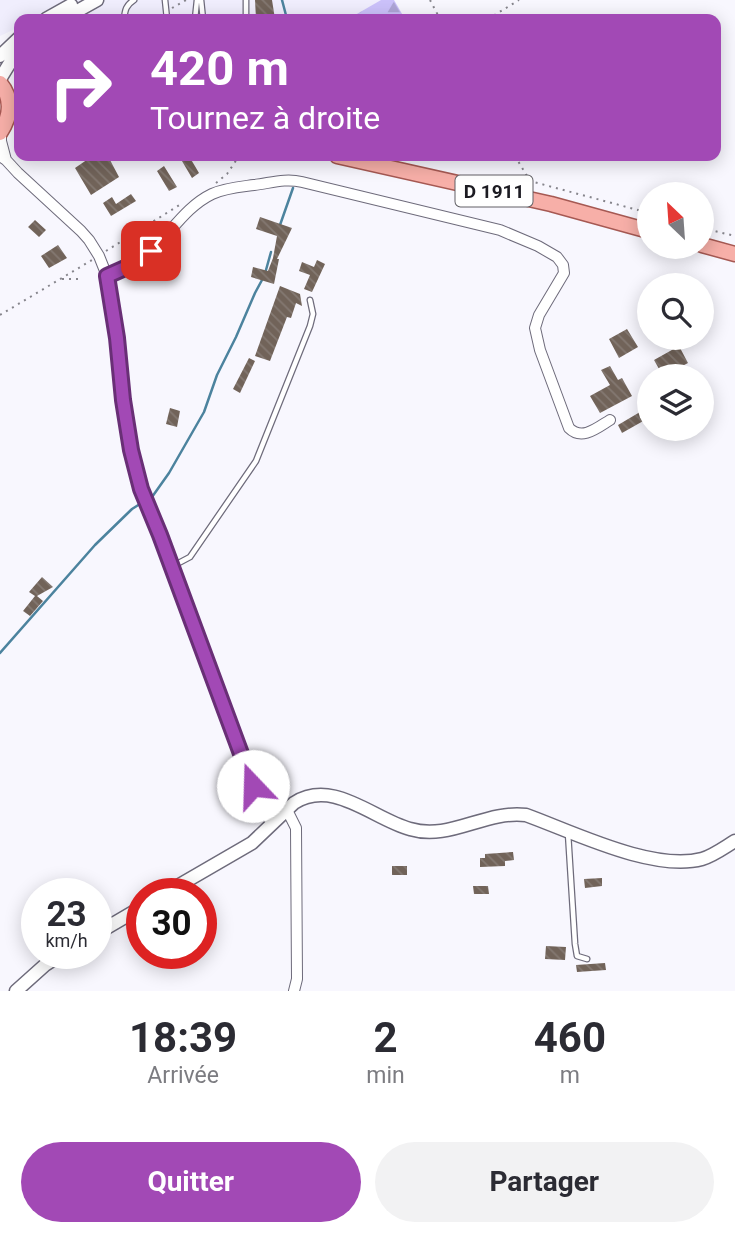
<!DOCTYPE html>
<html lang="fr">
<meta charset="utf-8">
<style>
body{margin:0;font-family:Roboto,sans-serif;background:#f2f2f3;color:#2b2b33;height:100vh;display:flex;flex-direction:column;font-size:26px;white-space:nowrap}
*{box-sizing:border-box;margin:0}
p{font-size:23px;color:#7c7c81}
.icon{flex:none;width:38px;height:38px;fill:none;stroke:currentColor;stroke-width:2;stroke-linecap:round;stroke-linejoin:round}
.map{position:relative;height:991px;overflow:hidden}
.side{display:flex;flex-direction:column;background:#fff;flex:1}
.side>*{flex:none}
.top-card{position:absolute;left:14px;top:14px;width:707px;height:147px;border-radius:14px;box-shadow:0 4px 18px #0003;background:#a249b5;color:#fff;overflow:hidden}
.needle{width:46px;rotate:335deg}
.controls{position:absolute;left:637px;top:182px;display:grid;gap:14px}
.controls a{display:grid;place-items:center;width:77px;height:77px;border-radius:50%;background:#fff;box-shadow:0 4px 18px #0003;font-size:35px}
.speed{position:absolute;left:21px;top:878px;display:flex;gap:14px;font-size:35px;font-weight:700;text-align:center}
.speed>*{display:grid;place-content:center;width:91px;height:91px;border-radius:50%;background:#fff;box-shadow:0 4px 18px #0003;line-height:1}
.speed small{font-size:18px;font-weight:400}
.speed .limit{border:10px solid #d22;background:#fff;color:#111}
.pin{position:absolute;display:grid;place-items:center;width:60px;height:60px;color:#fff;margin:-30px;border-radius:14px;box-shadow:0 4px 10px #0006}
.me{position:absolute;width:77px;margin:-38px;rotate:339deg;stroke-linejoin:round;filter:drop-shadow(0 0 5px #0008)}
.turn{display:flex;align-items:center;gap:24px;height:147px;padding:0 21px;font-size:32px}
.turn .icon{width:91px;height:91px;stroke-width:2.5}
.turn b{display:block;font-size:49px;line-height:60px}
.eta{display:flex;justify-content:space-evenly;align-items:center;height:119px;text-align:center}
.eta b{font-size:42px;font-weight:700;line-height:49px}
.cta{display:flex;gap:14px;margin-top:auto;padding:14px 21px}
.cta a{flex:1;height:80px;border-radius:42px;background:#a249b5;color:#fff;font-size:28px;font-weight:700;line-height:80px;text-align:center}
.cta a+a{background:#f2f2f3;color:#2b2b33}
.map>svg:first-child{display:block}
.built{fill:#f0eefd}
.forest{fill:url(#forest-firs)}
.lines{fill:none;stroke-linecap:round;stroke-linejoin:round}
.stream{stroke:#4c839e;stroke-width:2.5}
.building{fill:url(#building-back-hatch)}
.lane-casing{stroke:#6e6b7b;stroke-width:7}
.street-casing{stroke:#6e6b7b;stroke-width:12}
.secondary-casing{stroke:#6e6b7b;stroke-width:15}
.primary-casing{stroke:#a65953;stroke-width:17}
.path{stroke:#86858c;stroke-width:2;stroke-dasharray:2 5;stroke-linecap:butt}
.lane{stroke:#fff;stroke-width:4.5}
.street{stroke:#fff;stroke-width:10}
.secondary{stroke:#fff;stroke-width:12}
.primary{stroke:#f7afa8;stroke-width:14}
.route-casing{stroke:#692f76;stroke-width:18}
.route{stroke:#a249b5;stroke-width:12}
.labels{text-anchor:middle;stroke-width:7;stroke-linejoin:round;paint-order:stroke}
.shield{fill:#fff;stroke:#605f64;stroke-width:2}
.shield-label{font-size:19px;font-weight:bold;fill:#1c1b22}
</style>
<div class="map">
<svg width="735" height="991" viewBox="0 0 735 991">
<defs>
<pattern id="forest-firs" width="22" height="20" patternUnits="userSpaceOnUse" patternTransform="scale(1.75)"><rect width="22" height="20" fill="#cbc1fa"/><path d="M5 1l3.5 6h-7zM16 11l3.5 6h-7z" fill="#aea5d6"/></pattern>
<pattern id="building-back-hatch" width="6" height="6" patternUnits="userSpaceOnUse" patternTransform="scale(1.75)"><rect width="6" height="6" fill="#716359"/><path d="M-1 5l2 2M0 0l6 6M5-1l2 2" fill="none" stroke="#847972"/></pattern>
</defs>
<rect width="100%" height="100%" fill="#f8f7fe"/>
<!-- built -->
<path class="built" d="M 0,0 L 381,0 L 348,19 L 19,19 L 19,27 L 0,36 Z"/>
<!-- forest -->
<path class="forest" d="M 381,0 L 394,0 L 405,19 L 348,19 Z"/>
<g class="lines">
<!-- stream -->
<path class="stream" d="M 282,0 L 287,19
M 280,225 L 293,188
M 266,270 L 271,252
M 149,499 L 152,497 L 169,473 L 204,412 L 217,375 L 236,337 L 255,293 L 262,280
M 0,653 L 95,545 L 132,509 L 143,502"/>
</g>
<!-- building -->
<path class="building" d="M 255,0 L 272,0 L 275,19 L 256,19 Z
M 179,156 L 189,156 L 199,173 L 192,178 Z
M 91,157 L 110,160 L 119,177 L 91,195 L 75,168 Z
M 164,166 L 177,187 L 169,191 L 157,171 Z
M 131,194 L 136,201 L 111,216 L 103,203 L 112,197 L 116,204 Z
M 260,217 L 292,228 L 277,259 L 279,259 L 274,284 L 251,277 L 253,267 L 268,271 L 273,258 L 277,236 L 256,229 Z
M 35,220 L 46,230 L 39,237 L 28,227 Z
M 58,245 L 67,258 L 49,268 L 41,256 Z
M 317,260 L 325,264 L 312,292 L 304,289 L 310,275 L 299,271 L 302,262 L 314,267 Z
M 280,286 L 300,294 L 302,306 L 296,303 L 291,318 L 287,317 L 270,361 L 255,356 Z
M 627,329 L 638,347 L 619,358 L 609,339 Z
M 679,346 L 688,363 L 663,376 L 654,360 Z
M 249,358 L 255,361 L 240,393 L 233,389 Z
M 610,366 L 618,380 L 622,378 L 632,396 L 600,413 L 590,396 L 610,385 L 601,370 Z
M 170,408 L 180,411 L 177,427 L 166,424 Z
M 640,412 L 645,420 L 622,433 L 618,425 Z
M 42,577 L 53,587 L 37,596 L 43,601 L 30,616 L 23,611 L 35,596 L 29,592 Z
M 513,852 L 514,860 L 505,861 L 505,866 L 480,867 L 480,858 L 485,858 L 485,854 Z
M 392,866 L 407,866 L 407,875 L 392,875 Z
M 602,878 L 602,886 L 585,888 L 584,879 Z
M 473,886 L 488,886 L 489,894 L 474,894 Z
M 546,946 L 566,947 L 565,960 L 545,959 Z
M 605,963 L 606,970 L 577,972 L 576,965 Z"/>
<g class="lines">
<defs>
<path id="lane" d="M 165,0 L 167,19
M 201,0 L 203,19
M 124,19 C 125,10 126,5 134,0
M 195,19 L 197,0
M 246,19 L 246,0
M 173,566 L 190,557 L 256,461 L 310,326 L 313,314 L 310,300
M 568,833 L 575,944 L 577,956 L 587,959"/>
<path id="street" d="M 1,132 L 1,141 L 6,160
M 0,156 L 6,160 L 18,173 L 81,231 L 89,240 L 99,256 L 107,276 L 117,338 L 123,400 L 131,450 L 141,489 L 160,535 L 262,809 L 272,823
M 107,276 C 123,271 140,260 153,249 C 172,231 187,206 212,194 C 225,188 239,187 254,185 C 271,183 285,178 302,182 L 500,230 L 538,246 L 557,257 L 563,265 L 564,273 L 539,315 L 535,328 L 540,350 L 569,428 C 582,441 597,428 610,420
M 287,810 L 296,828 L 297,979 L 294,991"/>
<path id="secondary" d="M 46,19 L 71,5
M 63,19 L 97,0
M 0,56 L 19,38
M 0,79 L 19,48
M 164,894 L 252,843 L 294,803 C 333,778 373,819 410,829 C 450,841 485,810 526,815 C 573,832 653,872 702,859 C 713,856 725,847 735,841
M 96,934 L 142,907
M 16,991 L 45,965 L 62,954"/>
<path id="primary" d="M 0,83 C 13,99 11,116 0,133
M 337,156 L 551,204 L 649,231
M 702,245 L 735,254"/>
</defs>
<!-- lane casing -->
<use href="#lane" class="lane-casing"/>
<!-- street casing -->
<use href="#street" class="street-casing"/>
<!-- secondary casing -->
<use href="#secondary" class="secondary-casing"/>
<!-- primary casing -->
<use href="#primary" class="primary-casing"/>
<!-- path -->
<path class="path" d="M 430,0 L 440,19
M 172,8 L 186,0
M 488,19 L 519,0
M 515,156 L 530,181 L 649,213
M 216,183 L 227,174 L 239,156
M 702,228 L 735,236
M 106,251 L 181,204
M 62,279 L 78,279
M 0,315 L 92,260"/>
<!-- lane -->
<use href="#lane" class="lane"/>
<!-- street -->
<use href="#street" class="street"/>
<!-- secondary -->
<use href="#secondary" class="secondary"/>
<!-- primary -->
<use href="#primary" class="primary"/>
</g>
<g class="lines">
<defs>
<path id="route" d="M 151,251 L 125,268 L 107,276 L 117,338 L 123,400 L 131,450 L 141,489 L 160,535 L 253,786"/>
</defs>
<!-- route casing -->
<use href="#route" class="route-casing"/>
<!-- route -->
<use href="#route" class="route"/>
</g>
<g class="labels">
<!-- shield labels -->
<rect class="shield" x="455.5" y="175.5" width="77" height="31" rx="5"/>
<g class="shield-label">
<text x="494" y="198">D 1911</text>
</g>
</g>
</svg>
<div class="controls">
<a><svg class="needle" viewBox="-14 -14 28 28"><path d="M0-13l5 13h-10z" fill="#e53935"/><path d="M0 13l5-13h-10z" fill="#7c7c81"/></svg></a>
<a><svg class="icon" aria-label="search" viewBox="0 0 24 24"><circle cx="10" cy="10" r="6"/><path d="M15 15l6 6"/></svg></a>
<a><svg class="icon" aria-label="layers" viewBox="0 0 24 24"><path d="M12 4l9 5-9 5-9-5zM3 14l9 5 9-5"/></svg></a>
</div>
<div class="speed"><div>23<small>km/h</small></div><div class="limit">30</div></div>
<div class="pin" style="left:151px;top:251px;background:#d93025"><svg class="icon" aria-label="arrive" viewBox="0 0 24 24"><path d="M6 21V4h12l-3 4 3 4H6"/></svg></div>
<svg class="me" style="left:253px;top:786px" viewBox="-20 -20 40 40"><circle r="19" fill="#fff"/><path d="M0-13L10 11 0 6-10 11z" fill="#a249b5"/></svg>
<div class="top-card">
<div class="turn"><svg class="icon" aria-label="right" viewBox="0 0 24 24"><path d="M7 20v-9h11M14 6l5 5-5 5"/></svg><div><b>420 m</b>Tournez à droite</div></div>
</div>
</div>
<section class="side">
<div class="eta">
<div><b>18:39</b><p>Arrivée</p></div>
<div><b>2</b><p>min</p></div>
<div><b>460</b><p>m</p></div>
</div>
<div class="cta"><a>Quitter</a><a>Partager</a></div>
</section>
